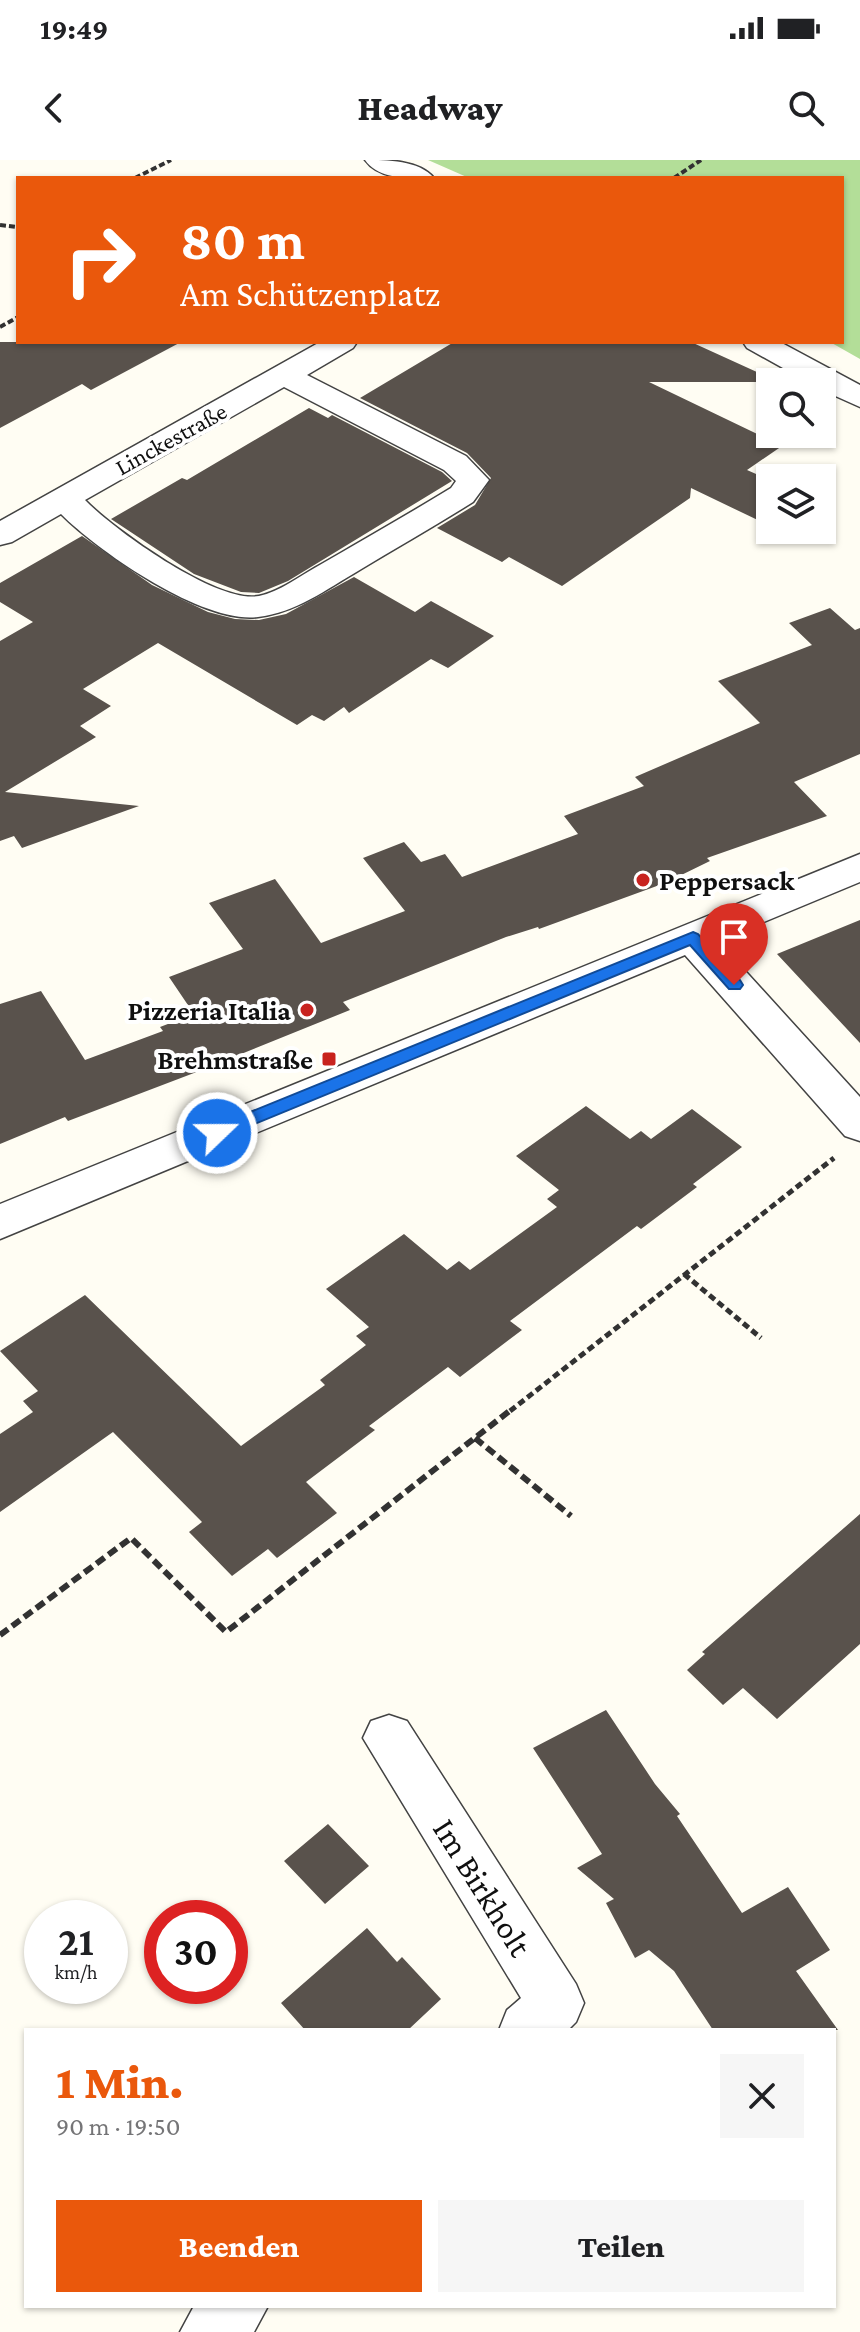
<!DOCTYPE html>
<html lang="de">
<meta charset="utf-8">
<style>
body{margin:0;font-family:"Crimson Pro",serif;background:#f6f6f6;color:#202124;height:100vh;display:flex;flex-direction:column;font-size:30px;white-space:nowrap}
*{box-sizing:border-box;margin:0}
p{font-size:26px;color:#757577}
.icon{flex:none;width:44px;height:44px;fill:none;stroke:currentColor;stroke-width:2;stroke-linecap:round;stroke-linejoin:round}
.map{position:relative;flex:1;overflow:hidden}
.panel{position:absolute;left:24px;top:1868px;width:812px;height:280px;display:flex;flex-direction:column;background:#fff;border-radius:0px;box-shadow:0 2px 6px #0004}
.panel>*{flex:none}
.guide{position:absolute;left:16px;top:16px;width:828px;height:168px;border-radius:0px;box-shadow:0 2px 6px #0004;background:#ea580c;color:#fff;overflow:hidden}
.buttons{position:absolute;left:756px;top:208px;display:grid;gap:16px}
.buttons a{display:grid;place-items:center;width:80px;height:80px;border-radius:0px;background:#fff;box-shadow:0 2px 6px #0004;font-size:40px}
.speed{position:absolute;left:24px;top:1740px;display:flex;gap:16px;font-size:40px;font-weight:700;text-align:center}
.speed>*{display:grid;place-content:center;width:104px;height:104px;border-radius:50%;background:#fff;box-shadow:0 2px 6px #0004;line-height:1}
.speed small{font-size:20px;font-weight:400}
.speed .limit{border:12px solid #d22;background:#fff;color:#111}
.pin{position:absolute;display:grid;place-items:center;width:68px;height:68px;color:#fff;margin:-82px -34px;border-radius:50% 50% 50% 0;rotate:-45deg;box-shadow:0 0 8px #0007}
.pin .icon{rotate:45deg}
.me{position:absolute;width:88px;margin:-44px;rotate:68deg;stroke-linejoin:round;filter:drop-shadow(0 0 6px #0008)}
.turn{display:flex;align-items:center;gap:28px;height:168px;padding:0 32px;font-size:36px}
.turn .icon{width:104px;height:104px;stroke-width:2.5}
.turn b{display:block;font-size:56px;line-height:68px}
.round{display:grid;place-items:center;flex:none;width:84px;height:84px;border-radius:0px;background:#f6f6f6}
.summary{display:flex;align-items:center;justify-content:space-between;height:136px;padding:0 32px}
h1{font-size:48px;font-weight:800;line-height:60px;color:#ea580c}
.button{display:flex;gap:16px;margin-top:auto;padding:16px 32px}
.button a{flex:1;height:92px;border-radius:0px;background:#ea580c;color:#fff;font-size:32px;font-weight:800;line-height:92px;text-align:center}
.button a+a{background:#f6f6f6;color:#202124}
.status{display:flex;justify-content:space-between;align-items:center;height:56px;padding:0 40px;background:#fff;direction:ltr}
.status svg{height:22px;fill:currentColor}
header{display:flex;justify-content:space-between;align-items:center;height:104px;padding:0 32px;background:#fff;font-size:36px;font-weight:800}
.map>svg:first-child{display:block}
.forest{fill:#b3de98}
.building{fill:#59524c}
.lines{fill:none;stroke-linecap:round;stroke-linejoin:round}
.minor-casing{stroke:#434343;stroke-width:3}
.path-far2{stroke:#323232;stroke-width:4;stroke-dasharray:6 3;stroke-linecap:butt}
.path-far1{stroke:#323232;stroke-width:5;stroke-dasharray:7 4;stroke-linecap:butt}
.path{stroke:#323232;stroke-width:6;stroke-dasharray:10 5;stroke-linecap:butt}
.minor{fill:#fff;fill-rule:evenodd}
.route{fill:#1a73e8;stroke:#114b97;stroke-width:2}
.poi-dot{fill:#c82320;stroke:#fff;stroke-width:3}
.labels{text-anchor:middle;stroke-width:8;stroke-linejoin:round;paint-order:stroke}
.far-street-label{font-size:24px;fill:#101010;stroke:#fff}
.poi-label{font-size:28px;font-weight:bold;fill:#101010;stroke:#fff;text-anchor:end}
.near-street-label{font-size:34px;fill:#101010;stroke:#fff}
</style>
<div class="status"><b>19:49</b><svg viewBox="0 0 49 12"><path d="M0 12V9h3v3zM5 12V6h3v6zM10 12V3h3v9zM15 12V0h3v12zM26 1h20v11H26zM47 4h2v5h-2z"/></svg></div>
<header><svg class="icon" aria-label="back" viewBox="0 0 24 24"><path d="M15 5l-7 7 7 7"/></svg>Headway<svg class="icon" aria-label="search" viewBox="0 0 24 24"><circle cx="10" cy="10" r="6"/><path d="M15 15l6 6"/></svg></header>
<div class="map">
<svg width="860" height="2172" viewBox="0 0 860 2172">
<rect width="100%" height="100%" fill="#fffdf3"/>
<!-- forest -->
<path class="forest" d="M 428,0 L 860,0 L 860,199 L 830,182 L 842,182 L 842,18 L 469,18 Z"/>
<!-- building -->
<path class="building" d="M 0,182 L 181,182 L 91,230 L 82,224 L 0,268 Z
M 454,182 L 691,182 L 779,222 L 649,222 L 782,286 L 747,310 L 770,320 L 770,366 L 691,328 L 690,338 L 562,426 L 509,397 L 502,402 L 437,368 L 475,345 L 491,318 L 467,293 L 360,238 Z
M 309,248 L 328,258 L 332,255 L 442,312 L 452,321 L 288,421 L 259,433 L 241,432 L 194,414 L 111,359 L 182,318 L 187,320 Z
M 82,376 L 152,425 L 208,452 L 235,459 L 259,460 L 286,454 L 354,417 L 415,452 L 431,441 L 494,476 L 448,508 L 431,499 L 349,553 L 344,547 L 324,561 L 312,555 L 297,565 L 158,483 L 83,529 L 111,546 L 80,566 L 96,577 L 5,632 L 139,646 L 22,688 L 14,676 L 0,681 L 0,481 L 33,462 L 0,442 L 0,423 Z
M 830,448 L 855,470 L 860,468 L 860,594 L 794,622 L 827,656 L 707,698 L 710,701 L 665,723 L 539,769 L 538,767 L 506,777 L 343,842 L 350,850 L 194,913 L 68,961 L 65,957 L 0,984 L 0,844 L 41,831 L 85,900 L 163,871 L 160,867 L 194,854 L 169,817 L 243,789 L 209,743 L 275,719 L 321,783 L 405,751 L 363,698 L 404,682 L 421,702 L 445,694 L 462,717 L 578,674 L 564,656 L 644,626 L 635,617 L 760,563 L 718,521 L 812,485 L 789,463 Z
M 860,760 L 860,883 L 777,794 Z
M 586,946 L 630,979 L 641,971 L 651,979 L 692,949 L 742,987 L 693,1024 L 697,1027 L 641,1069 L 637,1066 L 510,1161 L 522,1170 L 460,1217 L 448,1207 L 369,1266 L 375,1270 L 306,1322 L 337,1353 L 277,1398 L 268,1389 L 232,1416 L 189,1372 L 202,1362 L 113,1272 L 0,1352 L 0,1274 L 33,1252 L 23,1241 L 38,1231 L 0,1191 L 85,1135 L 241,1286 L 325,1225 L 320,1220 L 366,1185 L 356,1176 L 369,1167 L 326,1129 L 404,1074 L 447,1110 L 459,1101 L 470,1110 L 557,1047 L 547,1039 L 559,1030 L 516,996 Z
M 860,1354 L 860,1484 L 777,1559 L 743,1528 L 723,1545 L 687,1510 L 705,1494 L 702,1492 Z
M 606,1550 L 655,1624 L 680,1654 L 677,1656 L 742,1753 L 788,1727 L 830,1790 L 796,1811 L 838,1870 L 713,1870 L 674,1811 L 649,1790 L 635,1798 L 606,1743 L 614,1739 L 577,1708 L 602,1694 L 533,1588 Z
M 328,1664 L 369,1706 L 325,1744 L 284,1701 Z
M 367,1768 L 397,1802 L 402,1797 L 441,1839 L 408,1870 L 305,1870 L 281,1843 Z"/>
<g class="lines">
<defs>
<path id="minor" d="M 365,0 C 387,0 419,0 434,18 C 412,18 380,21 365,0 Z
M 320,182 L 357,182 L 353,188 L 307,215 L 466,296 L 489,320 L 473,342 C 435,366 396,388 358,411 C 327,429 295,453 258,457 C 203,464 99,392 61,354 L 12,382 L 0,385 L 0,361 ZM 284,227 L 444,310 L 456,321 L 451,328 C 407,355 363,380 318,406 C 300,416 279,432 259,436 C 217,444 114,370 85,340 Z
M 743,182 L 780,182 L 860,225 L 860,247 L 822,230 L 822,222 L 808,222 L 747,188 Z
M 860,694 L 860,722 L 718,781 L 860,937 L 860,981 L 845,976 L 685,795 L 0,1079 L 0,1044 Z
M 389,1555 L 407,1561 L 576,1824 L 584,1843 L 576,1862 L 568,1870 L 499,1870 L 507,1850 L 521,1838 L 363,1578 L 371,1561 Z
M 194,2146 L 268,2146 L 254,2172 L 180,2172 Z"/>
</defs>
<!-- minor casing -->
<use href="#minor" class="minor-casing"/>
<!-- path-far2 -->
<path class="path-far2" d="M 135,18 L 171,0
M 674,18 L 701,0
M 0,65 L 18,67
M 0,167 L 18,157"/>
<!-- path-far1 -->
<path class="path-far1" d="M 684,1114 L 761,1178
M 510,1251 L 834,998"/>
<!-- path -->
<path class="path" d="M 475,1278 L 571,1356
M 0,1475 L 131,1378 L 226,1472 L 512,1249"/>
<!-- minor -->
<use href="#minor" class="minor"/>
</g>
<!-- route -->
<path class="route" d="M 693,772 L 698,774 L 740,820 L 743,825 L 740,829 L 729,829 L 690,785 L 223,977 L 217,979 L 208,973 L 211,968 Z"/>
<!-- markers -->
<g class="poi-dot">
<circle cx="643" cy="720" r="8"/>
<circle cx="307" cy="850" r="8"/>
<rect x="321" y="891" width="16" height="16" rx="4"/>
</g>
<g class="labels">
<!-- far-street labels -->
<g class="far-street-label">
<text transform="translate(171 279) rotate(-29)" y="8">Linckestraße</text>
</g>
<!-- poi labels -->
<g class="poi-label">
<text x="659" y="730" text-anchor="start">Peppersack</text>
<text x="291" y="860">Pizzeria Italia</text>
<text x="313" y="909">Brehmstraße</text>
</g>
<!-- near-street labels -->
<g class="near-street-label">
<text transform="translate(483 1727) rotate(58)" y="12">Im Birkholt</text>
</g>
</g>
</svg>
<div class="buttons">
<a><svg class="icon" aria-label="search" viewBox="0 0 24 24"><circle cx="10" cy="10" r="6"/><path d="M15 15l6 6"/></svg></a>
<a><svg class="icon" aria-label="layers" viewBox="0 0 24 24"><path d="M12 4l9 5-9 5-9-5zM3 14l9 5 9-5"/></svg></a>
</div>
<div class="speed"><div>21<small>km/h</small></div><div class="limit">30</div></div>
<div class="pin" style="left:734px;top:825px;background:#d93025"><svg class="icon" aria-label="arrive" viewBox="0 0 24 24"><path d="M6 21V4h12l-3 4 3 4H6"/></svg></div>
<svg class="me" style="left:217px;top:973px" viewBox="-20 -20 40 40"><circle r="17" fill="#1a73e8" stroke="#fff" stroke-width="3"/><path d="M0-11L8 9 0 5-8 9z" fill="#fff"/></svg>
<div class="guide">
<div class="turn"><svg class="icon" aria-label="right" viewBox="0 0 24 24"><path d="M7 20v-9h11M14 6l5 5-5 5"/></svg><div><b>80 m</b>Am Schützenplatz</div></div>
</div>
<section class="panel">
<div class="summary"><div><h1>1 Min.</h1><p>90 m · 19:50</p></div><a class="round"><svg class="icon" aria-label="close" viewBox="0 0 24 24"><path d="M6 6l12 12M18 6L6 18"/></svg></a></div>
<div class="button"><a>Beenden</a><a>Teilen</a></div>
</section>
</div>
